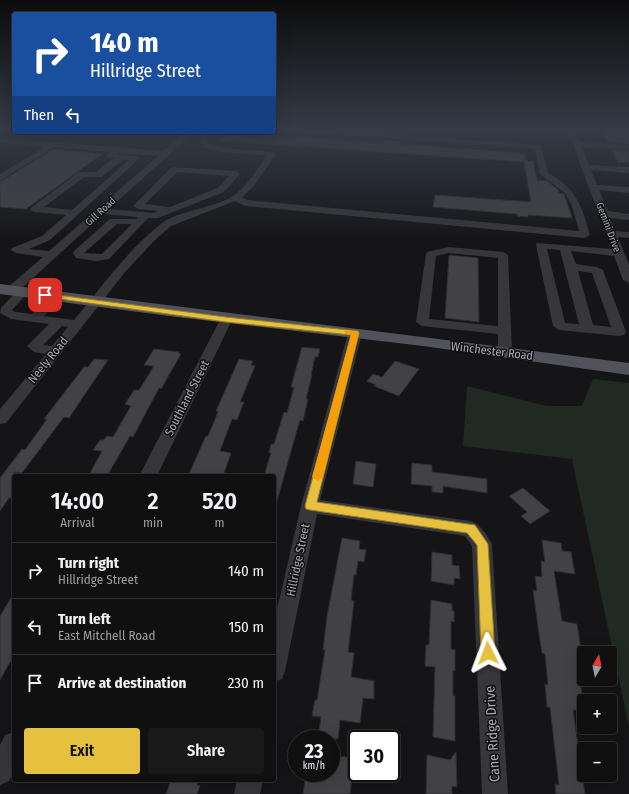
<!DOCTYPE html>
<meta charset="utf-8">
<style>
body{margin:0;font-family:"Fira Sans Condensed",sans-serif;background:#19191a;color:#f1f3f6;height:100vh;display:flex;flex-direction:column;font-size:15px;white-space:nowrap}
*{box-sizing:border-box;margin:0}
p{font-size:13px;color:#9c9d9f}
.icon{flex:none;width:22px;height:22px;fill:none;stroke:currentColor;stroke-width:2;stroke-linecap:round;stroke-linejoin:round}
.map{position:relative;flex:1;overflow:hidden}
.side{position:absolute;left:12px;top:474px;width:264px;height:308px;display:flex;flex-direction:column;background:#101011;border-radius:4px;box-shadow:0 4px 16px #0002,0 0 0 1px #303031}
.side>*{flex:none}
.banner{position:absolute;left:12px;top:12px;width:264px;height:122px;border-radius:4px;box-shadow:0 4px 16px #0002,0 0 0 1px #303031;background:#1a4fa0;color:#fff;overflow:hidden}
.needle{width:26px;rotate:10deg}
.controls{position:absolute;left:577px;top:646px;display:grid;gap:8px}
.controls a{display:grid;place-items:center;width:40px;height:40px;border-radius:4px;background:#101011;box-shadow:0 4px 16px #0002,0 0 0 1px #303031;font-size:20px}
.speed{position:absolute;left:288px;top:730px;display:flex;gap:8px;font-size:20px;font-weight:700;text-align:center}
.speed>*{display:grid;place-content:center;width:52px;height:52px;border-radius:50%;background:#101011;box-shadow:0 4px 16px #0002,0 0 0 1px #303031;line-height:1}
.speed small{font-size:10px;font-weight:400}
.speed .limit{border:2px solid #111;border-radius:6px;background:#fff;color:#111}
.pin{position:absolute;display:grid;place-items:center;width:34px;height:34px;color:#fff;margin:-17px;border-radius:8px;box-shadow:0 2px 6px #0006}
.me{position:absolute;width:44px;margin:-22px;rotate:357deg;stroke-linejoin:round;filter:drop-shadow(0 0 3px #0008)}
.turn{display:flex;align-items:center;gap:14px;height:84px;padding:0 12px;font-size:18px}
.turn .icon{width:52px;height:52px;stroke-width:2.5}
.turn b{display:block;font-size:28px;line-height:34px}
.then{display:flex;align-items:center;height:38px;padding:0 12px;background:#0003;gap:8px;font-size:15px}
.eta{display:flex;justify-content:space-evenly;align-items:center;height:68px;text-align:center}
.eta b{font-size:24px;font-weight:600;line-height:28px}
.action{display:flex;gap:8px;margin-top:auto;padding:8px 12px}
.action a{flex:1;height:46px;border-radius:4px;background:#e5c13f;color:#111;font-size:16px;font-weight:600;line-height:46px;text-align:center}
.action a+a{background:#19191a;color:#f1f3f6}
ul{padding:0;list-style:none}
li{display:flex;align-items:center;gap:12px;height:56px;padding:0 12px;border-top:1px solid #303031}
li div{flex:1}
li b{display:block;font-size:15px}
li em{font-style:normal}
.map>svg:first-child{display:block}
.green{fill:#212923}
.building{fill:#424246;stroke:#2f2f32}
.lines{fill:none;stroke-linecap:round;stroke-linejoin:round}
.minor{fill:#36363b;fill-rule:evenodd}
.major{fill:#52535a;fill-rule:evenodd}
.route{fill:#e5c13f;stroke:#957d29}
.slow{fill:#f59e0b}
.labels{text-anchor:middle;stroke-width:3;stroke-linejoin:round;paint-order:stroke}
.far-street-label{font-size:10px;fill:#a8aab6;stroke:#101012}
.street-label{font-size:12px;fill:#a8aab6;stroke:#101012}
.near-street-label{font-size:14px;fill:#a8aab6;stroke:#101012}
</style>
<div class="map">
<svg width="629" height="794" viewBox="0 0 629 794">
<rect width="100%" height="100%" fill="#151517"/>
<!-- green -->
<path class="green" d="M 593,379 L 629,383 L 629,727 L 572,459 L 463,446 L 467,386 L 547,406 L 582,406 Z"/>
<!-- building -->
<path class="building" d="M 602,129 L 629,129 L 629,144 L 608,142 Z
M 227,132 L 383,143 L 385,140 L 400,141 L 400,144 L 524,153 L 526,161 L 533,161 L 537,180 L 547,181 L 558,190 L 559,193 L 564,194 L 572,218 L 528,215 L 528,217 L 517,216 L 517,214 L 433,207 L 435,195 L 531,202 L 524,162 L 219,141 Z
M 54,149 L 102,154 L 26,209 L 0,207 L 0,182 Z
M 612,150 L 629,150 L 629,163 L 618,162 Z
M 449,255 L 478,258 L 479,322 L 445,318 Z
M 302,347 L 320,349 L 318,357 L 315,357 L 311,375 L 312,375 L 306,399 L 308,399 L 303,421 L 300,420 L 297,430 L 277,501 L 274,501 L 274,476 L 264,476 L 271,453 L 269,453 L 271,444 L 274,444 L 284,412 L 287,413 L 294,387 L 291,387 Z
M 154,349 L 179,352 L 178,353 L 181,354 L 161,389 L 159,388 L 133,437 L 130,436 L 107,476 L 90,476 L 89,475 L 102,451 L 93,450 L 100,440 L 104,440 L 107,436 L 113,437 L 131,406 L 125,404 L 134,390 L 139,390 L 154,366 L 144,365 Z
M 94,359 L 108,360 L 69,418 L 64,417 L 22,473 L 14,472 L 14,498 L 9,498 L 0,511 L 0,478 L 22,449 L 25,450 L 47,419 L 44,419 L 84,367 L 88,367 Z
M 239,359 L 253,361 L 251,365 L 255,366 L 240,402 L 244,402 L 237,420 L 232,419 L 220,451 L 231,453 L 223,476 L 188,476 L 206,436 L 208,436 L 216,417 L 218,411 L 216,411 Z
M 395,361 L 419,369 L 399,396 L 374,386 L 376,385 L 367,381 L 373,374 L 382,377 Z
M 356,461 L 376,464 L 373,487 L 353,484 Z
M 412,463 L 432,465 L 432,472 L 487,479 L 487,493 L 443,486 L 443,493 L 432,492 L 432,486 L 411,484 Z
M 523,488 L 550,511 L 530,524 L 521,516 L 527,512 L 509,496 Z
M 342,538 L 360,541 L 359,549 L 366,550 L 364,562 L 358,561 L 356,575 L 354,575 L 351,600 L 354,601 L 348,652 L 354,653 L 351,677 L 374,681 L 374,699 L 363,698 L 360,723 L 340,720 L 338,739 L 318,739 L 321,717 L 312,716 L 315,700 L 317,700 L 325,650 L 323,650 L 327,616 Z
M 542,540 L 561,543 L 562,551 L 571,552 L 575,574 L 554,571 L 562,621 L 577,624 L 582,656 L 577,655 L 584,710 L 573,710 L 585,794 L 556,794 L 555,784 L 559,785 L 550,707 L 547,707 L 545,684 L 548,685 L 545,654 L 542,653 L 539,634 L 533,590 L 537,591 L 535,576 L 542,577 L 541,561 L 545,562 Z
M 432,552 L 452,555 L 452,565 L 459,566 L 460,579 L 454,578 L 454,585 L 431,581 Z
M 14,593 L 14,655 L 0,680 L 0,616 Z
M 431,600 L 452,604 L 452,611 L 454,611 L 454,622 L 451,621 L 451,649 L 455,650 L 455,671 L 453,670 L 453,696 L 455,696 L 455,741 L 433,737 L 435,667 L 425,666 L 426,645 L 429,645 Z
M 456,752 L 457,787 L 452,786 L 452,794 L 426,794 L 427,755 L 450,760 Z
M 331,754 L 354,759 L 350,794 L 303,794 L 306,773 L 331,773 Z
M 171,780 L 198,780 L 197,785 L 200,786 L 197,794 L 166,794 Z"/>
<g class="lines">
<!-- minor -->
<path class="minor" d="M 284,129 L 324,129 L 541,145 L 548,173 C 576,188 582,206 590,235 L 585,238 L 245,206 L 235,201 L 171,226 L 156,239 L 126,271 L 6,423 L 0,424 L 0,409 L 46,354 L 34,352 L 27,346 L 49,324 L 11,319 L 0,313 L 1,308 L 14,294 L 7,294 L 5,291 L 7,288 L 43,257 L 16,253 L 11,250 L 12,248 L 42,236 L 66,215 L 35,212 L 32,211 L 30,209 L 32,207 L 79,172 L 96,172 L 114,158 L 108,157 L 107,155 L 110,152 L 54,147 L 0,181 L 0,174 L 45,147 L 0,142 L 0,138 L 163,151 L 186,132 L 194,132 L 109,209 L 154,213 L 158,211 L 138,209 L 133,206 L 172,167 L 236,171 L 240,174 L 224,192 L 158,218 L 148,218 L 109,259 L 96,261 L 76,258 L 73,253 L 74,251 L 110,219 L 137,219 L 138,217 L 103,214 L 21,289 L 26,289 L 28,292 L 12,310 L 15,312 L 32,314 L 53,293 L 57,292 L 63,296 L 44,316 L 74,320 C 100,289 130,247 162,223 C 180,210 215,208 233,196 C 247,186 257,170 266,156 L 222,152 L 203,147 L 199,139 L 206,132 L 214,132 L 207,139 L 209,143 L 223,148 L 272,152 L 276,154 L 253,187 L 242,197 L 247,200 L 579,231 L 572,206 L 565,193 L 540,174 L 535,149 L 287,131 ZM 118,153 L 158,156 L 49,251 L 29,249 L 50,240 L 140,158 L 136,156 L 117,154 ZM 123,160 L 129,160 L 72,210 L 44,207 L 84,177 L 101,177 ZM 177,172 L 229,176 L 218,188 L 170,207 L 145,204 ZM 117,224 L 132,224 L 102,254 L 84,253 ZM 62,326 L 68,327 L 52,346 L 43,345 Z
M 567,129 L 575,129 L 580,142 L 629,145 L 629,149 L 582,147 L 589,165 L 629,167 L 629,173 L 591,170 L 597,185 L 629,187 L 629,193 L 599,190 L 608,211 L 629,214 L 629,220 L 610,218 L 615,231 L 629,232 L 629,238 L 618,237 L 629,265 L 629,283 L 623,280 L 614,256 L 571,251 L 576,264 L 597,267 L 603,270 L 626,332 L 624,335 L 619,336 L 559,330 L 553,326 L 536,245 L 537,243 L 612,249 ZM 547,249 L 560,250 L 579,324 L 565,323 ZM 578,271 L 592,273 L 611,327 L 593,325 Z
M 449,247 L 503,252 L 508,255 L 512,353 L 510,356 L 500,356 L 498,353 L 498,334 L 422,326 L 416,322 L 426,254 L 427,252 ZM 449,253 L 498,258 L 498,326 L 429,319 L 436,256 Z
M 226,316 L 232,320 L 157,476 L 139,476 L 220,320 Z
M 355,329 L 360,330 L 362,333 L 320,500 L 471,521 C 481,525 487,535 492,544 L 508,794 L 482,794 L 472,546 L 465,536 L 317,514 L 285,671 L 282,679 L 274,682 L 274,622 L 301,506 L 348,333 L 350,330 Z
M 14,732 L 14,771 L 9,781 L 0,785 L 0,745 L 5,735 Z
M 237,780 L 263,780 L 260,794 L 234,794 Z"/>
<!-- major -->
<path class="major" d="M 0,284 L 629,363 L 629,375 L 423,346 L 177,317 L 0,294 Z"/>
</g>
<!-- sky -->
<linearGradient id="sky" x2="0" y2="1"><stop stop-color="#0c0c0d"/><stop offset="0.54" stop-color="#353b47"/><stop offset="1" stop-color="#353b47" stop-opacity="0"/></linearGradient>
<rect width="629" height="241" fill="url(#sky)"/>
<!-- route -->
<path class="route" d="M 42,293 L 226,317 L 358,331 L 359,333 L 317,502 L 475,525 L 488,544 L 495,653 L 493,658 L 488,660 L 483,658 L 481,653 L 477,545 L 467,533 L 310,510 L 306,509 L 305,506 L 351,335 L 226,322 L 45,297 L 42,296 Z"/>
<!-- slow -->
<path class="slow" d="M 345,330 L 355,331 L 359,333 L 323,477 L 318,481 L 312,477 L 351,335 L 345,334 Z"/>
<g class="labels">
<!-- far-street labels -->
<g class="far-street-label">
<text transform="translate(100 211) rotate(-42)" y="4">Gill Road</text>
<text transform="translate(609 227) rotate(69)" y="4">Gemini Drive</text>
</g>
<!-- street labels -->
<g class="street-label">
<text transform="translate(492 351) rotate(7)" y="4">Winchester Road</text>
<text transform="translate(48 360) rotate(-51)" y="4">Neely Road</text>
<text transform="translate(187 398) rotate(-63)" y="4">Southland Street</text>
<text transform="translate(298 560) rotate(-78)" y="4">Hillridge Street</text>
</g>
<!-- near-street labels -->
<g class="near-street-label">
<text transform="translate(492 734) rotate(-93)" y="5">Cane Ridge Drive</text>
</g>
</g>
</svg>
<div class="controls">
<a><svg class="needle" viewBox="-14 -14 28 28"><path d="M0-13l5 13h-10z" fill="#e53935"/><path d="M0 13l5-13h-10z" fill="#9c9d9f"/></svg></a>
<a>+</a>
<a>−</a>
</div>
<div class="speed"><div>23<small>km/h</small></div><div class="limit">30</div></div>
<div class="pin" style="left:45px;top:295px;background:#d93025"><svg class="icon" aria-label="arrive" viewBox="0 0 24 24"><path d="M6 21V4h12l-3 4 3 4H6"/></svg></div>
<svg class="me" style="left:488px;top:653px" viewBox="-20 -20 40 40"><path d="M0-17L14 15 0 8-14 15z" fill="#e5c13f" stroke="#fff" stroke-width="4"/></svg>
<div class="banner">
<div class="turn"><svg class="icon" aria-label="right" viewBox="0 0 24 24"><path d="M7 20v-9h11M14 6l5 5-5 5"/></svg><div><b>140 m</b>Hillridge Street</div></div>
<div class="then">Then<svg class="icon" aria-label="left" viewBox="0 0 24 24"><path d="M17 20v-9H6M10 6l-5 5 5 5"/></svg></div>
</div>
<section class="side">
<div class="eta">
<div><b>14:00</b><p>Arrival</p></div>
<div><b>2</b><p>min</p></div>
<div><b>520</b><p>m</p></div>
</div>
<ul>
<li><svg class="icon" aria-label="right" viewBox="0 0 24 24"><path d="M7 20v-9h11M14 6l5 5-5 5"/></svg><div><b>Turn right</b><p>Hillridge Street</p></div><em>140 m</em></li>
<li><svg class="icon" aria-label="left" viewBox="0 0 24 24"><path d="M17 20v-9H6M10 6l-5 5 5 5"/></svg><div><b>Turn left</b><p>East Mitchell Road</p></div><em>150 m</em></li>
<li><svg class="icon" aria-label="arrive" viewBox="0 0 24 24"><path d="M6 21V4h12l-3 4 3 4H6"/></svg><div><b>Arrive at destination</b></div><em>230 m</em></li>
</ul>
<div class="action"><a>Exit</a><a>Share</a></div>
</section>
</div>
